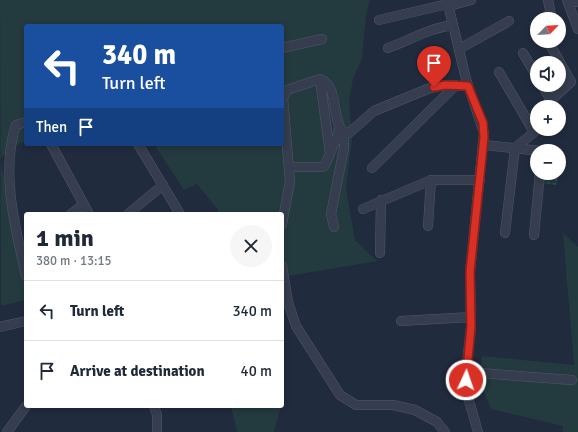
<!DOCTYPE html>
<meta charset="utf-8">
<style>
body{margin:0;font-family:Signika,sans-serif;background:#f6f6f7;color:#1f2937;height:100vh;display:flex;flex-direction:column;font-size:15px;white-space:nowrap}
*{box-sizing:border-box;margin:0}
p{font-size:13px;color:#747a83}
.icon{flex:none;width:22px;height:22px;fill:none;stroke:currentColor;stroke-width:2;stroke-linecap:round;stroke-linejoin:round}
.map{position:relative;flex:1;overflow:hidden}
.drawer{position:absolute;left:24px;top:212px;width:260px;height:196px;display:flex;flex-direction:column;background:#fff;border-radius:4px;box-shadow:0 2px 6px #0003}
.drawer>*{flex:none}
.guide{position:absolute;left:24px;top:24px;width:260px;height:122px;border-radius:4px;box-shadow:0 2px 6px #0003;background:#1a4fa0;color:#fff;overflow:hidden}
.needle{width:26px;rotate:65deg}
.fabs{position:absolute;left:530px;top:12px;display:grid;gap:8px}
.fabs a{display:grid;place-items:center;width:36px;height:36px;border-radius:50%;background:#fff;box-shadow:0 2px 6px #0003;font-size:20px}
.pin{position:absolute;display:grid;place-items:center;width:34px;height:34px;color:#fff;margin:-41px -17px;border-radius:50% 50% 50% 0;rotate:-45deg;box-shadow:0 0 4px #0007}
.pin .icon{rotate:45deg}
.me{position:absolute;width:44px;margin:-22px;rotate:3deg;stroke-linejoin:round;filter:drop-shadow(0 0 3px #0008)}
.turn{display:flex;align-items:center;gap:14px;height:84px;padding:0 12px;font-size:18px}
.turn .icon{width:52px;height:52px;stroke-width:2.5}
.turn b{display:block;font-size:28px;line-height:34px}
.then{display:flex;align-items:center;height:38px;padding:0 12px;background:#0003;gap:8px;font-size:15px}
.round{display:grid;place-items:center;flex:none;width:42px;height:42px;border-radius:21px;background:#f6f6f7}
.head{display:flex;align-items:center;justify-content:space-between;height:68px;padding:0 12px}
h1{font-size:24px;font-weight:700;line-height:30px}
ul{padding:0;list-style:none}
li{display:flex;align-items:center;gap:12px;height:60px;padding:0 12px;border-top:1px solid #e0e1e3}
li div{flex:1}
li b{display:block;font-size:15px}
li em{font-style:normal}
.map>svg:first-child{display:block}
.green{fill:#233a3f}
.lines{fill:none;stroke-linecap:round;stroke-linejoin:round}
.minor-casing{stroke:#505868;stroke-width:10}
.path{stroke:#41575c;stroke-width:1;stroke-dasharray:3 3;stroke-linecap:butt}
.minor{stroke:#353d4e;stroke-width:9}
.route-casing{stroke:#8d1f18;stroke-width:10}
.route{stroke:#d93025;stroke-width:7}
</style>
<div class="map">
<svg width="578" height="432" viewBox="0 0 578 432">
<rect width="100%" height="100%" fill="#212b3e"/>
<!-- green -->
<path class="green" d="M 0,0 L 370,0 L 366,15 L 362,58 L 353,79 L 349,101 L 352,139 L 346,188 L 355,240 L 377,261 L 282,277 L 282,214 L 217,214 L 218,210 L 197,184 L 184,190 L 154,144 L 282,144 L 282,26 L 26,26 L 26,140 L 11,149 L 0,159 L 26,279 L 26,300 L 1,306 Z
M 542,173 L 558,173 L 557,185 L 541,184 Z
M 563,233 L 578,247 L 578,432 L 563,432 L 563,426 L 491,409 L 479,380 L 482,356 L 574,365 Z
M 231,406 L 281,406 L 274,432 L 237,432 Z"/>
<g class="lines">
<defs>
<path id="minor" d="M 447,0 L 466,79 L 484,133 L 470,272 L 471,327 L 466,372 L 468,397 L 478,432
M 548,0 L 551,15
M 567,0 L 578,29
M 569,0 L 578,2
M 449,6 L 471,0
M 379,20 L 448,4
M 548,41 L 571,82 L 551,100
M 282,48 L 322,39
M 388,48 C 410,40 430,28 453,25
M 459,49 L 509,21
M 523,53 L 537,77
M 499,72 L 534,132
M 542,85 L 555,107
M 26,122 L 16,125 C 0,172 16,230 26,276
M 51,144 L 89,214
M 138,144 L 180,214
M 484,145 L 541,151
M 330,153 L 337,137 L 340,127
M 290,167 L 323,167 L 325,165 L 330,154 L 320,79
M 372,168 L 456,85
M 363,209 L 431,180 L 480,180
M 71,214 L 83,205
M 128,214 L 163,185
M 282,224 L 290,182 L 283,98 L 287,90 L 320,79 C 339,85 331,118 343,132 L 349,133 L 374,111 L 430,88 L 445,85 L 468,86
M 428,226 L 431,180
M 334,227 L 331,214 L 344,148 L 344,133
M 505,233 L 515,148 L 538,129
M 534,235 L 540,173
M 380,253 L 381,200
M 282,266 L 288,302 L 296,326 L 340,395 L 356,405 L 393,405 L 415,410 L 437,422 L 445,432
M 401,321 L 471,317
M 0,327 L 26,321
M 466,372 L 572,380
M 154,406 L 157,415 L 157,432
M 7,432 L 26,406"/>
</defs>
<!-- minor casing -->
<use href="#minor" class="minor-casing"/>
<!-- path -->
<path class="path" d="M 547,183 L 556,184 L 557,173"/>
<!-- minor -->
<use href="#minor" class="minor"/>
</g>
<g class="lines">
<defs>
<path id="route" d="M 434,87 L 445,85 L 468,86 L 483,123 L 484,137 L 470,272 L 471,327 L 466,380"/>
</defs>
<!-- route casing -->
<use href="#route" class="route-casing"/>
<!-- route -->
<use href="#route" class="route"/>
</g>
</svg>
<div class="fabs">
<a><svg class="needle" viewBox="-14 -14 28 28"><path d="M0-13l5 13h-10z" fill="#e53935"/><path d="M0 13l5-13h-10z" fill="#747a83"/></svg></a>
<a><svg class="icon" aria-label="sound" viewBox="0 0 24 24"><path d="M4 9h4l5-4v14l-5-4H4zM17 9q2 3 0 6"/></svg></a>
<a>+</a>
<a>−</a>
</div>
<div class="pin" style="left:434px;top:87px;background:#d93025"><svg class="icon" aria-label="arrive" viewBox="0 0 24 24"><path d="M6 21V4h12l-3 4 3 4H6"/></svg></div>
<svg class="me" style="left:466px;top:380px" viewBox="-20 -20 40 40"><circle r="17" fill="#d93025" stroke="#fff" stroke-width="3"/><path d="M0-11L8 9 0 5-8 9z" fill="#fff"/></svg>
<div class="guide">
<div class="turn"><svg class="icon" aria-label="left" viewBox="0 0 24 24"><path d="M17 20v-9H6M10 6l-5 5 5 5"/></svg><div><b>340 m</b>Turn left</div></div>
<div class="then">Then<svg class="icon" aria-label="arrive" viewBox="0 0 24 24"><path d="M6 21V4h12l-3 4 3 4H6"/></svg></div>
</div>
<section class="drawer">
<div class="head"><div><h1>1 min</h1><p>380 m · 13:15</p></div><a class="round"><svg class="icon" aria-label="close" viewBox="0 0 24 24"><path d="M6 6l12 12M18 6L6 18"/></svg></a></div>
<ul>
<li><svg class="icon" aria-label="left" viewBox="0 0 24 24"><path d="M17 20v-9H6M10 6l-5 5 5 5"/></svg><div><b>Turn left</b></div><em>340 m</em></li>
<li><svg class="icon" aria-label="arrive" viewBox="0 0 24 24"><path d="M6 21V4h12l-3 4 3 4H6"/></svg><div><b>Arrive at destination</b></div><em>40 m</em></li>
</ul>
</section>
</div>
